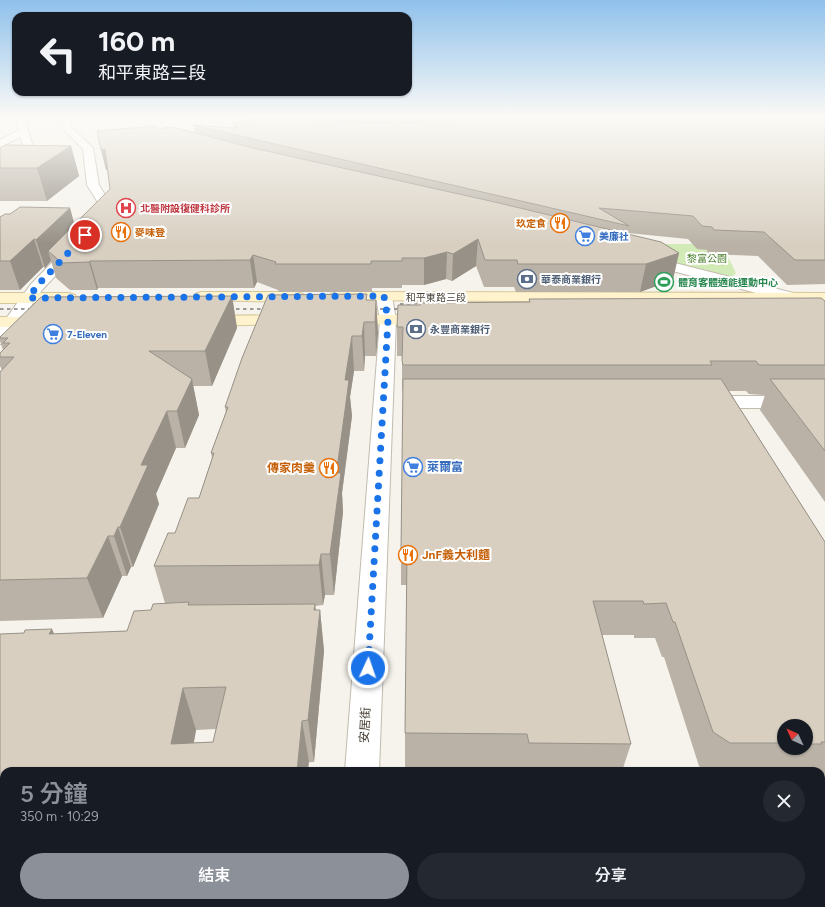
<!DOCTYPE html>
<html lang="zh-TW">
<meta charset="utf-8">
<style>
body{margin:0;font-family:Figtree,"Noto Sans TC",sans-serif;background:#242831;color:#f1f3f6;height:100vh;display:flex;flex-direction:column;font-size:15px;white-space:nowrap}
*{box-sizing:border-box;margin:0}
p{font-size:13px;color:#9ea1a6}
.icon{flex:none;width:22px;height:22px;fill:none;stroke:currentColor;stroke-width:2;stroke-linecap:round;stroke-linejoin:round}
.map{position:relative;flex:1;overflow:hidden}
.panel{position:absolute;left:0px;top:767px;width:825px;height:140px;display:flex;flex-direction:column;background:#171b24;border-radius:12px 12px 0 0;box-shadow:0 1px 3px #0004}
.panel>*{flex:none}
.hud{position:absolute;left:12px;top:12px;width:400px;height:84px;border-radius:12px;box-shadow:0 1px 3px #0004;background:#171b24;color:#f1f3f6;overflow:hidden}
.needle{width:26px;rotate:314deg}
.controls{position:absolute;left:777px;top:719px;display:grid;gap:8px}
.controls a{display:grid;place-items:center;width:36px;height:36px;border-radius:50%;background:#171b24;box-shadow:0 1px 3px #0004;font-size:20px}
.pin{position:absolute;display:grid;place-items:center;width:34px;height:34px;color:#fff;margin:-17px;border:2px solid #fff;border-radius:50%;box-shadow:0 1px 4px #0007}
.me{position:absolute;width:44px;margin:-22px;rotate:3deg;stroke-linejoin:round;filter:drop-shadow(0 0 3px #0008)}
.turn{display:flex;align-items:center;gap:14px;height:84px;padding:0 20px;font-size:18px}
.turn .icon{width:52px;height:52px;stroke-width:2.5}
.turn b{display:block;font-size:28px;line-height:34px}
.round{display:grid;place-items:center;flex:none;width:42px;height:42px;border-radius:21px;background:#242831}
.head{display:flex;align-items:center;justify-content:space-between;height:68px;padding:0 20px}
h1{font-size:24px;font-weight:600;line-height:30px;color:#8c9099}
.primary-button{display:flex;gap:8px;margin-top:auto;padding:8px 20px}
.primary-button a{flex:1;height:46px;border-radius:24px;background:#8c9099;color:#fff;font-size:16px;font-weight:600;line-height:46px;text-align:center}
.primary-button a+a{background:#242831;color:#f1f3f6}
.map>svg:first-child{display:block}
.green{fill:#d2eab5}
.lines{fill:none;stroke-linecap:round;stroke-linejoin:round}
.minor-casing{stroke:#c2bbae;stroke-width:2}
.tertiary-casing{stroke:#c2bbae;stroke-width:2}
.secondary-casing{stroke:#d6c79b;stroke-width:2}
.minor{fill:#fff;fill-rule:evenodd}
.tertiary{fill:#fff;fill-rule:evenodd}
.secondary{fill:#fff3cd;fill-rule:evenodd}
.rail{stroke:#9a9a9a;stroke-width:2;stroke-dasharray:3.5 3.5;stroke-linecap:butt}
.wall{fill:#bab2a6;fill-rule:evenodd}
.shaded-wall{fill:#979187}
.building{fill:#d8cfc1;stroke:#979187;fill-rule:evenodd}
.route{stroke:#1a73e8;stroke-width:7;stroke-dasharray:0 12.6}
.labels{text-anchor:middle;stroke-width:4;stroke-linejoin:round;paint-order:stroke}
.far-health-label{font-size:10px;font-weight:bold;fill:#be3a42;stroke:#fff;text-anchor:start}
.far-food-label{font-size:10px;font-weight:bold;fill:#c56008;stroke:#fff;text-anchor:end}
.far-shop-label{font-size:10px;font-weight:bold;fill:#366cbe;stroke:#fff;text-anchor:start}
.far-park-label{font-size:10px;fill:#4a7f2a;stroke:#fff}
.far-service-label{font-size:10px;font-weight:bold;fill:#4e5e75;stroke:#fff;text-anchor:start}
.far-leisure-label{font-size:10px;font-weight:bold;fill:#27864d;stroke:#fff;text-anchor:start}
.far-street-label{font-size:10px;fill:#4b4439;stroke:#fff}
.shop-label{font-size:12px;font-weight:bold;fill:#366cbe;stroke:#fff;text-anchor:start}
.food-label{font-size:12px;font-weight:bold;fill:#c56008;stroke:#fff;text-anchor:end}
.street-label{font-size:12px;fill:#4b4439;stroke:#fff}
</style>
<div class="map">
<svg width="825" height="907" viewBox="0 0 825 907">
<rect width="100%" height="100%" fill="#f6f3ec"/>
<!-- green -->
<path class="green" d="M 656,244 L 708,244 L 724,249 L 736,273 L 733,276 L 728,277 L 655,260 Z"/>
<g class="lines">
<defs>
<path id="minor" d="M 16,117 L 24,117 L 35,154 L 4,177 L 0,178 L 0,170 L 25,153 L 21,137 L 0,147 L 0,140 L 19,130 Z
M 647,256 L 825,301 L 825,311 L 642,263 L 640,260 L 642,257 Z
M 384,292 L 390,294 L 392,297 L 396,320 L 379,771 L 345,771 L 380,320 L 376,297 L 378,294 Z
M 707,396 L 825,396 L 825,408 L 707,408 L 700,406 L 697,402 L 700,398 Z
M 331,903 L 371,903 L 371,907 L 331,907 Z"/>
<path id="tertiary" d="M 67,117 L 75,117 L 70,124 L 71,127 L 93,148 L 99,185 L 109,201 L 106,216 L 99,227 L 89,227 L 88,224 L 94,216 L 97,201 L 87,185 L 83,149 L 62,128 L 62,124 Z
M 73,245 L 78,246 L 80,249 L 78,252 L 42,290 L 6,343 L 0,344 L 0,327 L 31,284 L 68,246 Z"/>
<path id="secondary" d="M 201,292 L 297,292 L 303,294 L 305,297 L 303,300 L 297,302 L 195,300 L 193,297 L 195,294 Z
M 337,292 L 825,293 L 825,303 L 331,300 L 329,297 L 331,294 Z
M 0,293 L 69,293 L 75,295 L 77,298 L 75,301 L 69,303 L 0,303 Z
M 286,315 L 292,316 L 294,320 L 292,324 L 206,326 L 200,325 L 198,321 L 200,317 L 206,316 Z
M 346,315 L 426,315 L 432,316 L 434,320 L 432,324 L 426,325 L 340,324 L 338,320 L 340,316 Z
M 0,317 L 46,317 L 52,318 L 54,322 L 52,326 L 46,327 L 0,327 Z"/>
</defs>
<!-- minor casing -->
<use href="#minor" class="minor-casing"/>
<!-- tertiary casing -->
<use href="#tertiary" class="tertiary-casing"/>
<!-- secondary casing -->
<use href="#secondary" class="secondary-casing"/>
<!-- minor -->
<use href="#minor" class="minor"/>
<!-- tertiary -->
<use href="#tertiary" class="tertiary"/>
<!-- secondary -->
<use href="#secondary" class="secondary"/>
<!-- rail -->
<path class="rail" d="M 400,304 L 432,303
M 0,309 L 40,309
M 222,309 L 272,309
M 366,309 L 408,309"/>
</g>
<!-- wall -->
<path class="wall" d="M 269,117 L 459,117 L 459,121 L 782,118 L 825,118 L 825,284 L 787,285 L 758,256 L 708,254 L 707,250 L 697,249 L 688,239 L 628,233 L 627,234 L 673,280 L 640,292 L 516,292 L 514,287 L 484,287 L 476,266 L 452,281 L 446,279 L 424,285 L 402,285 L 402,288 L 372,288 L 372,292 L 279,292 L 278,290 L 257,282 L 254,288 L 98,288 L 97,290 L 70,290 L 56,278 L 51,261 L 45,268 L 43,267 L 20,290 L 0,290 L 0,217 L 10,214 L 70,208 L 74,224 L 110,189 L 107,170 L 106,170 L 158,129 L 195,132 L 193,125 L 234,128 L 233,122 L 269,119 Z
M 71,146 L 79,176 L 47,201 L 0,201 L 0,148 Z
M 232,296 L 237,328 L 212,386 L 193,386 L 199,415 L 185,448 L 176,448 L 156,494 L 159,504 L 133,567 L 131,567 L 127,576 L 122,576 L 103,618 L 0,621 L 0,372 L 2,370 L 0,366 L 0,353 L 3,350 L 0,341 L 0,337 Z
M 529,299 L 825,301 L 825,502 L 760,410 L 765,395 L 749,394 L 746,391 L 729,391 L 825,542 L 825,776 L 821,776 L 821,771 L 706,771 L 699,766 L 664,657 L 662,657 L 655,638 L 634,638 L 634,635 L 602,635 L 631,744 L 622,771 L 522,771 L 522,768 L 405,767 L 405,733 L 407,585 L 401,585 L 401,551 L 403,393 L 402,389 L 402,356 L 397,356 L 397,327 L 420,305 L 529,302 ZM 784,726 L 806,726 L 806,748 L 784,748 Z
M 367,300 L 376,300 L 378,333 L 376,356 L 365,356 L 364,371 L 354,371 L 350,397 L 352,416 L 342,493 L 343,512 L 334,595 L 325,595 L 323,605 L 315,606 L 316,610 L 320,610 L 324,651 L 314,762 L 4,771 L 4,830 L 0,830 L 0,634 L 54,634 L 127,631 L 151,610 L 165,603 L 154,566 L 199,498 L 212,458 L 211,453 L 226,413 L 225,407 ZM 216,729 L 213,742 L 194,743 L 196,730 Z
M 388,903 L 679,903 L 681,907 L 388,907 Z
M 755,903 L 821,903 L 825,907 L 756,907 Z"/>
<!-- shaded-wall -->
<path class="shaded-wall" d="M 269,117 L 292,117 L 293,125 L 270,127 Z
M 71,146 L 79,176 L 47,201 L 37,168 Z
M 105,149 L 110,170 L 106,170 L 101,150 Z
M 70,208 L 77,234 L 48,251 L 51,261 L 45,268 L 36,240 Z
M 34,239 L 43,267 L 20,290 L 10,261 Z
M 478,239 L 476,266 L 452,281 L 453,254 Z
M 447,252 L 446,279 L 424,285 L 424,258 Z
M 679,253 L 673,280 L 640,292 L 646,264 Z
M 253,255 L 257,282 L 254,288 L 250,260 Z
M 90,261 L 98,288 L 97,290 L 89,262 Z
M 232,296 L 237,328 L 212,386 L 205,351 Z
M 376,300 L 378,333 L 376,356 L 375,322 Z
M 364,322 L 365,356 L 364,371 L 362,336 Z
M 352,336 L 354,371 L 350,397 L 352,416 L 342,493 L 343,512 L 334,595 L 330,554 L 334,473 L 345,380 Z
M 192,379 L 199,415 L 185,448 L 177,411 Z
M 167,411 L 176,448 L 156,494 L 159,504 L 133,567 L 120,527 L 141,465 Z
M 118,527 L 131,567 L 127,576 L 114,536 Z
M 108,536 L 122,576 L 103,618 L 87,578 Z
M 321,554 L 325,595 L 323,605 L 319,565 Z
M 315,604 L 318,627 L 320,610 L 324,651 L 314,762 L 308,720 Z
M 52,629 L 70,670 L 49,634 Z
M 183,688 L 196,730 L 188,771 L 171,744 Z
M 302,721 L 309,762 L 308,771 L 297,771 Z
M 77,903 L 90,903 L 93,907 L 78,907 L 77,904 Z"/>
<!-- building -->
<path class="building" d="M 534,117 L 775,117 L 825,118 L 825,260 L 795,260 L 764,232 L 714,230 L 712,227 L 702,226 L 693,216 L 599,208 L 629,226 L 193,125 L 238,128 L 233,122 L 279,118 L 334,122 L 402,123 Z
M 156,126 L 158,129 L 172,127 L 253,148 L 499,203 L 661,242 L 679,253 L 646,264 L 518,264 L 517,260 L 485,260 L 478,239 L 453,254 L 447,252 L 424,258 L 402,258 L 402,261 L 371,261 L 371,264 L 275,264 L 276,262 L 253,255 L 250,260 L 90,261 L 89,262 L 62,263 L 48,251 L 110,189 L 105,149 L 101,150 L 97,131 Z
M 5,145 L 71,146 L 37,168 L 0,168 L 0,148 Z
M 20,207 L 70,208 L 36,240 L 34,239 L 10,261 L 0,261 L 0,217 L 5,214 L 10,214 Z
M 367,294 L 366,300 L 376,300 L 375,322 L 364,322 L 362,336 L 352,336 L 345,380 L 349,380 L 346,403 L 338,461 L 334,473 L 341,473 L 330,554 L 321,554 L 319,565 L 154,566 L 168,533 L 175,533 L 188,498 L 199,498 L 214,453 L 211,453 L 228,407 L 225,407 L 242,358 L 268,295 Z
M 232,296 L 205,351 L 149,351 L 192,379 L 177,411 L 167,411 L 141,465 L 148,465 L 120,527 L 118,527 L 114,536 L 108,536 L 87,578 L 0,580 L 0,372 L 14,357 L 0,357 L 0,353 L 10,343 L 3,343 L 8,338 L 0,338 L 0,337 L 41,297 Z
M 821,298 L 825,301 L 825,365 L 759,365 L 756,361 L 710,361 L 712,365 L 403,365 L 402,360 L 403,327 L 397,327 L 398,305 L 420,305 L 420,303 L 530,302 L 529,299 Z
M 403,379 L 721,379 L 825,542 L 825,742 L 821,742 L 822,744 L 806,744 L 806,726 L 784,726 L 784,743 L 730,743 L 713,732 L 675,622 L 673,622 L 666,603 L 644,604 L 643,601 L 593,601 L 631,744 L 529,743 L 527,734 L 405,733 L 407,551 L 401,551 Z
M 770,379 L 825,379 L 825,451 Z
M 189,602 L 188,605 L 315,604 L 314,610 L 320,610 L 308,720 L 302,721 L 297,771 L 4,771 L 4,788 L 0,788 L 0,634 L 24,633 L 25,630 L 52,629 L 49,634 L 127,631 L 134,611 L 151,610 L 153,604 ZM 226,687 L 213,742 L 171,744 L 183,688 Z
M 821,805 L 825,805 L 825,907 L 789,907 L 787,903 L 821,903 Z
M 50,903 L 77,903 L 77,904 L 78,907 L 12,907 L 50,905 Z
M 197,903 L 294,903 L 294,907 L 197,907 Z
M 388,903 L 509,903 L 510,907 L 388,907 Z
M 567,903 L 679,903 L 681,907 L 567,907 Z"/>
<!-- sky -->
<linearGradient id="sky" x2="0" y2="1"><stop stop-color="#8fc1ec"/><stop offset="0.48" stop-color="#fbfaf6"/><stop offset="1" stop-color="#fbfaf6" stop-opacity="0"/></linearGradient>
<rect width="825" height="244" fill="url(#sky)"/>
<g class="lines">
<!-- route -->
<path class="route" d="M 85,235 L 36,287 L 29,298 L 384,296 L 388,320 L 368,668"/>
</g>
<!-- icons -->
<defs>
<symbol id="hospital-ring" viewBox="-11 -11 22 22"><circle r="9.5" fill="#fff" stroke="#e0444e" stroke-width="1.5"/><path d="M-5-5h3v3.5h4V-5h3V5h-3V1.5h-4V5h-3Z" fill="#e0444e"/></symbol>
<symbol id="restaurant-ring" viewBox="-11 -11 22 22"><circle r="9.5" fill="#fff" stroke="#e8710a" stroke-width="1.5"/><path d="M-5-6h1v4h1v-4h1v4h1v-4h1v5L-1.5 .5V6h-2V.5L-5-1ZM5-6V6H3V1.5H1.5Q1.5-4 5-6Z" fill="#e8710a"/></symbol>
<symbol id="supermarket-ring" viewBox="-11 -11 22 22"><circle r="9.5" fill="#fff" stroke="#3f7fe0" stroke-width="1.5"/><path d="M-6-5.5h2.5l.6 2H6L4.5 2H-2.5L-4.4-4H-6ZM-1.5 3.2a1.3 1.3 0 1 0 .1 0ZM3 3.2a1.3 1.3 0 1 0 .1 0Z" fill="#3f7fe0"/></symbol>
<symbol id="bank-ring" viewBox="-11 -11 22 22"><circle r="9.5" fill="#fff" stroke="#5c6f8a" stroke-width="1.5"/><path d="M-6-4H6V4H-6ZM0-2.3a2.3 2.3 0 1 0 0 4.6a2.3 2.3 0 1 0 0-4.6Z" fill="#5c6f8a"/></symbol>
<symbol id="stadium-ring" viewBox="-11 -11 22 22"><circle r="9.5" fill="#fff" stroke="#2e9e5b" stroke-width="1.5"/><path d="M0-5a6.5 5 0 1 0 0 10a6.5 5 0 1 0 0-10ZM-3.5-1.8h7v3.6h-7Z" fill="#2e9e5b"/></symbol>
</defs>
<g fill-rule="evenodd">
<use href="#hospital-ring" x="115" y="197" width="22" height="22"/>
<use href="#restaurant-ring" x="549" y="212" width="22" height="22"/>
<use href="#restaurant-ring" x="110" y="221" width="22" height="22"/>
<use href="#supermarket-ring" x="574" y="225" width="22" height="22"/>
<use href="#bank-ring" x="516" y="268" width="22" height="22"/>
<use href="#stadium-ring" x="653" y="271" width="22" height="22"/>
<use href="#bank-ring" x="405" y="318" width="22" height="22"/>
<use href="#supermarket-ring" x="42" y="323" width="22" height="22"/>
<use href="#supermarket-ring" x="402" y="456" width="22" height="22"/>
<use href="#restaurant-ring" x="318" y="457" width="22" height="22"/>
<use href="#restaurant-ring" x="397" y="544" width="22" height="22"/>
</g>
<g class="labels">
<!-- far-health labels -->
<g class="far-health-label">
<text x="140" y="212">北醫附設復健科診所</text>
</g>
<!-- far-food labels -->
<g class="far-food-label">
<text x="546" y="227">玖定食</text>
<text x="135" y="236" text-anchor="start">麥味登</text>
</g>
<!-- far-shop labels -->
<g class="far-shop-label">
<text x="599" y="240">美廉社</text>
<text x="67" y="338">7-Eleven</text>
</g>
<!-- far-park labels -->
<g class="far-park-label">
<text x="707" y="262">黎富公園</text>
</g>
<!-- far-service labels -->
<g class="far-service-label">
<text x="541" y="283">華泰商業銀行</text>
<text x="430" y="333">永豐商業銀行</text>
</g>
<!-- far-leisure labels -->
<g class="far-leisure-label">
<text x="678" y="286">體育客體適能運動中心</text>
</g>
<!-- far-street labels -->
<g class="far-street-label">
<text x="436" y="301">和平東路三段</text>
</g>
<!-- shop labels -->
<g class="shop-label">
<text x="427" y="471">萊爾富</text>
</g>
<!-- food labels -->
<g class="food-label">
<text x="315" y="472">傳家肉羹</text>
<text x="422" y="559" text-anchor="start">JnF義大利麵</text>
</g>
<!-- street labels -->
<g class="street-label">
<text transform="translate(365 725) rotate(-87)" y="4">安居街</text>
</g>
</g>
</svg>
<div class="controls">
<a><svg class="needle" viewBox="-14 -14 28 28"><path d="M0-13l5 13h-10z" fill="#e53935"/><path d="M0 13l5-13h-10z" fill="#9ea1a6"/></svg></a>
</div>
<div class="pin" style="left:85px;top:235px;background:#d93025"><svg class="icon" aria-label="arrive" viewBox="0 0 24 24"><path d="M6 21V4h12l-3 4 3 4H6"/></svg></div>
<svg class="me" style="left:368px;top:668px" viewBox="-20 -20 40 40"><circle r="17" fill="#1a73e8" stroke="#fff" stroke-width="3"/><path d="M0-11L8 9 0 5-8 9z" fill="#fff"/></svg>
<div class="hud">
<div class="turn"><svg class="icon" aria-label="left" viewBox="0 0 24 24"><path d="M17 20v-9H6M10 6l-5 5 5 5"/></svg><div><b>160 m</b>和平東路三段</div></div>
</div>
<section class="panel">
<div class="head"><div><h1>5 分鐘</h1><p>350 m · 10:29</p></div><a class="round"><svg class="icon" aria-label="close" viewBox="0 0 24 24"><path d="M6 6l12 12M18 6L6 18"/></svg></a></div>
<div class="primary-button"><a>結束</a><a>分享</a></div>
</section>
</div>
